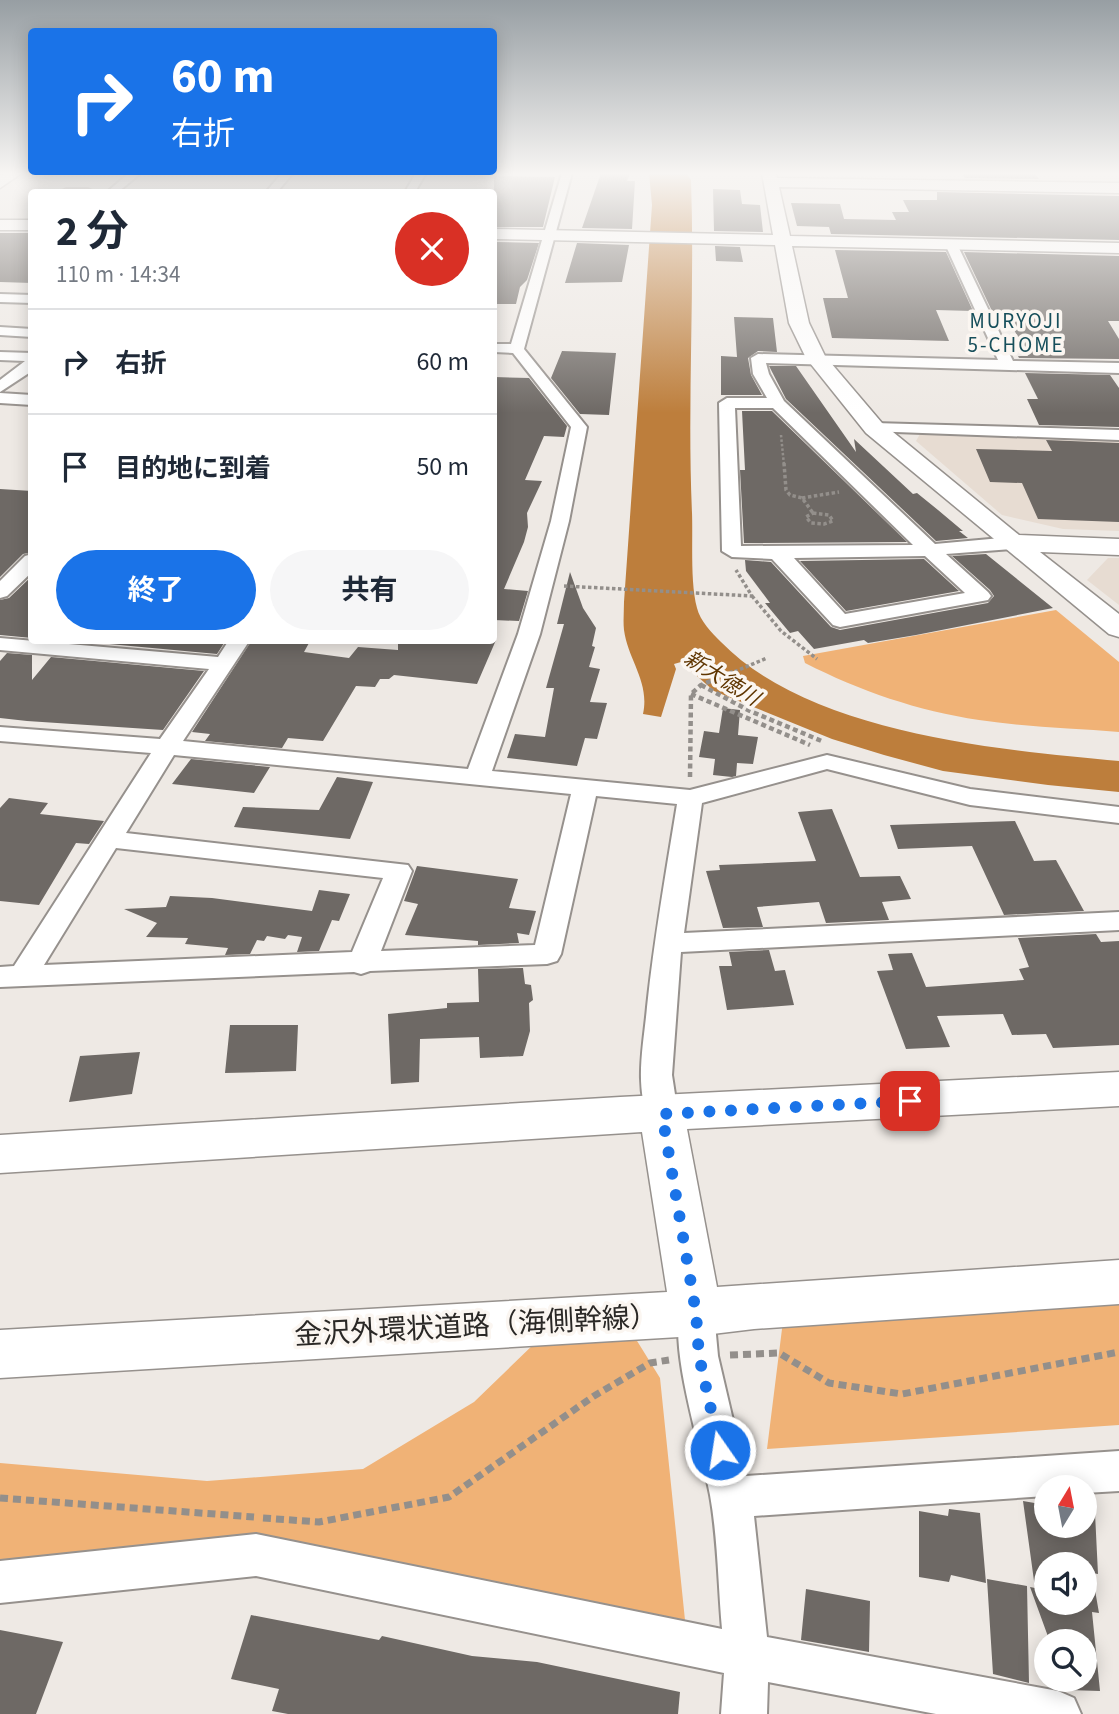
<!DOCTYPE html>
<html lang="ja">
<meta charset="utf-8">
<style>
body{margin:0;font-family:"Source Sans 3","Noto Sans JP",sans-serif;background:#f6f6f7;color:#1f2937;height:100vh;display:flex;flex-direction:column;font-size:26px;white-space:nowrap}
*{box-sizing:border-box;margin:0}
p{font-size:23px;color:#747a83}
.icon{flex:none;width:38px;height:38px;fill:none;stroke:currentColor;stroke-width:2;stroke-linecap:round;stroke-linejoin:round}
.map{position:relative;flex:1;overflow:hidden}
.sheet{position:absolute;left:28px;top:189px;width:469px;height:455px;display:flex;flex-direction:column;background:#fff;border-radius:7px;box-shadow:0 4px 18px #0003}
.sheet>*{flex:none}
.guide{position:absolute;left:28px;top:28px;width:469px;height:147px;border-radius:7px;box-shadow:0 4px 18px #0003;background:#1a73e8;color:#fff;overflow:hidden}
.needle{width:46px;rotate:10deg}
.fabs{position:absolute;left:1034px;top:1475px;display:grid;gap:14px}
.fabs a{display:grid;place-items:center;width:63px;height:63px;border-radius:50%;background:#fff;box-shadow:0 4px 18px #0003;font-size:35px}
.pin{position:absolute;display:grid;place-items:center;width:60px;height:60px;color:#fff;margin:-30px;border-radius:14px;box-shadow:0 4px 10px #0006}
.me{position:absolute;width:77px;margin:-38px;rotate:347deg;stroke-linejoin:round;filter:drop-shadow(0 0 5px #0008)}
.turn{display:flex;align-items:center;gap:24px;height:147px;padding:0 28px;font-size:32px}
.turn .icon{width:91px;height:91px;stroke-width:2.5}
.turn b{display:block;font-size:49px;line-height:60px}
.round{display:grid;place-items:center;flex:none;width:74px;height:74px;border-radius:37px;background:#f6f6f7}
.summary{display:flex;align-items:center;justify-content:space-between;height:119px;padding:0 28px}
h1{font-size:42px;font-weight:700;line-height:52px}
.button{display:flex;gap:14px;margin-top:auto;padding:14px 28px}
.button a{flex:1;height:80px;border-radius:42px;background:#1a73e8;color:#fff;font-size:28px;font-weight:700;line-height:80px;text-align:center}
.button a+a{background:#f6f6f7;color:#1f2937}
ul{padding:0;list-style:none}
li{display:flex;align-items:center;gap:21px;height:105px;padding:0 28px;border-top:2px solid #e0e1e3}
li div{flex:1}
li b{display:block;font-size:26px}
li em{font-style:normal}
.map>svg:first-child{display:block}
.built{fill:#e7dcd2}
.green{fill:#f0b276}
.water{fill:#bd7e3c}
.building{fill:#6e6965;fill-rule:evenodd}
.lines{fill:none;stroke-linecap:round;stroke-linejoin:round}
.street-casing{stroke:#96918d;stroke-width:4}
.secondary-casing{stroke:#96918d;stroke-width:3}
.path-far3{stroke:#938f8b;stroke-width:2.5;stroke-dasharray:2.5 2;stroke-linecap:butt}
.path-far2{stroke:#938f8b;stroke-width:3.5;stroke-dasharray:3.5 2.5;stroke-linecap:butt}
.path-far1{stroke:#938f8b;stroke-width:4.5;stroke-dasharray:5 3.5;stroke-linecap:butt}
.path{stroke:#938f8b;stroke-width:7;stroke-dasharray:8 5;stroke-linecap:butt}
.street{fill:#fff;fill-rule:evenodd}
.secondary{fill:#fff;fill-rule:evenodd}
.route{stroke:#1a73e8;stroke-width:12;stroke-dasharray:0 21.6}
.labels{text-anchor:middle;stroke-width:7;stroke-linejoin:round;paint-order:stroke}
.far-neighbourhood-label{font-size:21px;letter-spacing:2px;fill:#174f5b;stroke:#fbf6f1}
.far-water-label{font-size:21px;font-style:italic;fill:#5f3500;stroke:#fbf6f1}
.near-street-label{font-size:28px;fill:#2a2826;stroke:#fbf6f1}
</style>
<div class="map">
<svg width="1119" height="1714" viewBox="0 0 1119 1714">
<rect width="100%" height="100%" fill="#eee9e4"/>
<!-- built -->
<path class="built" d="M 920,434 L 1119,440 L 1119,531 L 1063,529 L 1002,515 L 916,441 Z
M 1108,558 L 1119,558 L 1119,605 L 1087,580 Z"/>
<!-- green -->
<path class="green" d="M 1056,610 L 1119,662 L 1119,732 C 1073,728 1025,727 979,720 C 918,711 860,691 805,663 L 803,656 Z
M 1119,1299 L 1119,1425 L 767,1449 L 783,1321 Z
M 634,1336 L 660,1378 L 685,1620 L 306,1543 L 0,1567 L 0,1463 L 207,1481 L 363,1469 L 474,1402 L 536,1342 Z"/>
<!-- water -->
<path class="water" d="M 649,173 L 686,173 L 691,180 C 695,291 687,402 692,513 C 693,540 690,583 697,608 C 700,621 712,633 721,642 C 810,733 998,750 1119,761 L 1119,792 L 1048,785 L 943,771 L 884,755 L 832,739 L 714,691 L 681,662 L 674,664 L 676,669 L 661,717 L 643,714 C 650,682 628,660 624,630 C 623,621 624,611 624,602 L 652,205 Z"/>
<!-- building -->
<path class="building" d="M 601,173 L 630,173 L 627,181 L 635,181 L 632,229 L 582,228 Z
M 962,173 L 1034,173 L 1039,179 L 965,178 Z
M 494,176 L 555,177 L 543,227 L 494,227 Z
M 713,189 L 740,190 L 742,204 L 760,205 L 763,232 L 714,231 Z
M 937,192 L 1119,196 L 1119,240 L 831,234 L 829,227 L 797,226 L 791,203 L 840,204 L 844,219 L 896,220 L 892,212 L 909,212 L 903,200 L 937,200 Z
M 0,233 L 32,233 L 32,283 L 0,282 Z
M 494,242 L 539,243 L 527,280 L 520,287 L 516,304 L 494,304 Z
M 577,243 L 629,245 L 622,282 L 565,283 Z
M 715,246 L 740,247 L 743,262 L 716,261 Z
M 835,250 L 946,252 L 973,311 L 936,310 L 949,341 L 832,338 L 823,298 L 848,298 Z
M 964,252 L 1119,256 L 1119,321 L 1108,321 L 1119,339 L 1119,359 L 1019,358 L 1018,356 L 1028,356 L 1004,311 L 992,311 Z
M 734,317 L 773,318 L 777,352 L 758,351 L 748,358 L 751,375 L 762,395 L 721,395 L 721,356 L 737,357 Z
M 562,351 L 616,353 L 609,415 L 580,414 L 551,378 Z
M 769,366 L 796,366 L 856,452 L 854,439 L 913,494 L 917,493 L 938,510 L 963,531 L 959,531 L 968,538 L 936,541 L 786,399 Z
M 1025,373 L 1110,375 L 1119,388 L 1119,427 L 1039,425 L 1027,399 L 1038,399 Z
M 494,377 L 529,378 L 567,426 L 564,437 L 544,436 L 525,480 L 542,481 L 527,513 L 528,527 L 524,542 L 504,589 L 528,591 L 519,621 L 494,620 Z
M 742,411 L 772,411 L 907,542 L 744,543 L 740,470 L 745,470 Z
M 1046,440 L 1119,443 L 1119,522 L 1038,519 L 1022,483 L 990,482 L 976,449 L 1052,451 Z
M 0,489 L 32,491 L 32,552 L 23,554 L 0,577 Z
M 986,554 L 1053,608 L 916,635 L 868,643 L 864,640 L 814,649 L 798,631 L 790,633 L 765,603 L 770,603 L 746,571 L 745,560 L 771,562 L 831,627 L 840,630 L 988,603 L 994,596 L 990,590 L 952,556 Z
M 924,559 L 959,591 L 846,611 L 800,561 Z
M 570,572 L 583,608 L 596,628 L 592,646 L 595,647 L 589,667 L 600,669 L 590,702 L 607,703 L 597,739 L 585,738 L 577,766 L 507,758 L 515,734 L 545,737 L 554,688 L 546,688 L 564,624 L 557,624 Z
M 32,576 L 32,638 L 0,635 L 0,600 L 9,598 Z
M 66,640 L 226,640 L 217,654 Z
M 252,640 L 309,643 L 304,652 L 349,658 L 358,647 L 398,650 L 398,640 L 496,640 L 477,684 L 394,675 L 389,679 L 380,679 L 375,687 L 356,686 L 323,741 L 288,738 L 282,748 L 205,741 L 210,734 L 192,732 Z
M 7,653 L 32,655 L 32,680 L 51,657 L 204,671 L 163,730 L 27,721 L 0,718 L 0,661 Z
M 723,708 L 740,710 L 738,735 L 758,737 L 753,764 L 737,763 L 736,776 L 732,777 L 713,775 L 715,759 L 699,757 L 704,731 L 719,733 Z
M 191,759 L 270,767 L 254,793 L 172,784 Z
M 337,777 L 373,782 L 350,839 L 234,827 L 243,807 L 319,810 Z
M 9,798 L 48,803 L 40,814 L 104,821 L 89,844 L 76,843 L 39,905 L 0,901 L 0,808 Z
M 832,809 L 860,877 L 900,876 L 911,899 L 882,902 L 889,920 L 826,923 L 819,902 L 757,907 L 763,927 L 723,928 L 706,871 L 720,870 L 719,865 L 816,861 L 798,812 Z
M 1015,821 L 1034,861 L 1056,860 L 1084,911 L 1004,915 L 972,846 L 898,849 L 890,825 Z
M 417,866 L 518,879 L 509,908 L 536,911 L 529,935 L 517,933 L 519,943 L 478,945 L 478,941 L 405,935 L 418,904 L 404,901 Z
M 319,890 L 350,894 L 339,921 L 332,920 L 319,951 L 297,952 L 302,937 L 288,935 L 285,939 L 267,936 L 264,941 L 257,940 L 250,954 L 225,955 L 228,948 L 185,944 L 188,938 L 146,937 L 157,923 L 124,909 L 166,907 L 170,896 L 212,898 L 312,911 Z
M 1096,934 L 1101,942 L 1119,941 L 1119,1045 L 1053,1048 L 1046,1034 L 1012,1035 L 1003,1014 L 937,1016 L 950,1047 L 906,1049 L 877,971 L 893,970 L 888,954 L 912,953 L 926,987 L 1024,980 L 1019,969 L 1029,967 L 1018,938 Z
M 769,950 L 775,971 L 785,970 L 794,1005 L 727,1010 L 719,966 L 732,966 L 729,952 Z
M 523,968 L 525,984 L 531,985 L 533,1000 L 529,1003 L 530,1031 L 523,1056 L 480,1058 L 479,1037 L 420,1039 L 419,1082 L 391,1084 L 388,1014 L 447,1008 L 447,1003 L 479,1002 L 478,969 Z
M 230,1025 L 298,1025 L 296,1071 L 225,1073 Z
M 140,1052 L 132,1094 L 69,1102 L 80,1056 Z
M 1023,1501 L 1046,1505 L 1046,1526 L 1085,1526 L 1085,1511 L 1095,1513 L 1098,1574 L 1092,1573 L 1099,1613 L 1092,1612 L 1100,1691 L 1068,1690 L 1064,1680 L 1085,1680 L 1085,1642 L 1050,1642 L 1030,1587 L 1035,1588 ZM 1046,1564 L 1085,1564 L 1085,1603 L 1046,1603 Z
M 949,1509 L 980,1513 L 986,1583 L 951,1575 L 949,1582 L 919,1577 L 919,1511 L 948,1516 Z
M 987,1579 L 1027,1586 L 1029,1683 L 993,1674 Z
M 806,1589 L 870,1601 L 869,1652 L 801,1640 Z
M 251,1615 L 379,1640 L 382,1636 L 472,1656 L 537,1662 L 680,1692 L 678,1714 L 288,1714 L 272,1711 L 279,1689 L 231,1679 Z
M 0,1630 L 63,1642 L 36,1714 L 0,1714 Z"/>
<g class="lines">
<defs>
<path id="street" d="M 129,173 L 141,173 L 118,192 L 107,192 Z
M 282,173 L 293,173 L 277,192 L 266,192 Z
M 416,173 L 426,173 L 415,192 L 405,192 Z
M 562,173 L 572,173 L 524,349 L 587,427 L 569,521 L 540,634 L 492,771 L 690,790 L 827,755 L 970,789 L 1119,807 L 1119,823 L 970,805 L 827,769 L 702,803 L 684,933 L 1119,912 L 1119,930 L 681,952 L 672,1075 L 678,1114 L 673,1123 L 662,1127 L 651,1123 C 633,1089 644,1043 647,1007 C 654,939 666,872 677,804 L 596,796 L 561,954 L 557,961 L 547,964 L 370,971 L 361,974 L 354,972 L 0,987 L 0,967 L 14,966 L 151,753 L 0,741 L 0,727 L 160,739 L 209,669 L 0,650 L 0,638 L 218,657 L 229,640 L 250,640 L 183,741 L 468,769 L 518,634 L 551,521 L 571,427 L 513,353 L 494,352 L 494,344 L 511,344 ZM 174,755 L 571,794 L 535,945 L 381,951 L 412,871 L 408,865 L 126,833 ZM 116,848 L 383,878 L 352,952 L 44,965 Z
M 66,189 L 88,189 L 94,192 L 60,192 Z
M 951,240 L 957,244 L 1013,361 L 1119,363 L 1119,373 L 766,363 L 769,374 L 784,401 L 935,544 L 1012,537 L 1022,543 L 1012,549 L 946,554 L 988,592 L 991,596 L 988,600 L 840,627 L 833,625 L 772,559 L 732,557 L 722,551 L 719,403 L 727,398 L 767,398 L 753,374 L 751,358 L 758,354 L 998,360 L 945,244 ZM 735,408 L 773,408 L 913,545 L 741,546 ZM 925,556 L 965,593 L 845,614 L 794,558 Z
M 0,294 L 32,295 L 32,303 L 0,302 Z
M 0,327 L 32,329 L 32,337 L 0,335 Z
M 0,352 L 32,353 L 32,371 L 0,392 L 0,380 L 25,361 L 0,360 Z
M 0,393 L 32,395 L 32,405 L 0,403 Z
M 874,423 L 1119,430 L 1119,440 L 868,431 L 866,428 Z
M 32,554 L 32,572 L 7,596 L 0,598 L 0,581 L 25,556 Z
M 696,1297 L 709,1301 L 714,1313 L 718,1356 L 746,1476 L 1119,1451 L 1119,1491 L 1085,1493 L 1085,1488 L 1046,1488 L 1046,1496 L 754,1516 L 767,1637 L 1058,1691 L 1074,1698 L 1081,1714 L 936,1714 L 768,1682 L 767,1714 L 721,1714 L 724,1673 L 256,1576 L 0,1603 L 0,1561 L 256,1534 L 722,1629 C 718,1585 718,1539 710,1495 C 702,1450 665,1340 683,1301 Z"/>
<path id="secondary" d="M 5,173 L 22,173 L 0,188 L 0,176 Z
M 762,173 L 776,173 L 777,178 L 1119,183 L 1119,193 L 779,187 L 790,236 L 1119,243 L 1119,253 L 792,246 L 809,323 L 825,356 L 882,423 L 1019,535 L 1119,539 L 1119,555 L 1040,552 L 1119,614 L 1119,637 L 1109,634 L 866,433 L 806,358 L 789,323 L 775,245 L 494,239 L 494,229 L 773,235 Z
M 0,220 L 32,220 L 32,230 L 0,230 Z
M 1119,1072 L 1119,1106 L 687,1129 L 717,1287 L 1119,1260 L 1119,1304 L 754,1329 L 696,1336 L 0,1378 L 0,1330 L 667,1292 L 642,1132 L 0,1173 L 0,1135 L 620,1097 Z"/>
</defs>
<!-- street casing -->
<use href="#street" class="street-casing"/>
<!-- secondary casing -->
<use href="#secondary" class="secondary-casing"/>
<!-- path-far3 -->
<path class="path-far3" d="M 781,435 L 784,465"/>
<!-- path-far2 -->
<path class="path-far2" d="M 784,463 L 786,490 L 790,495 L 802,498 L 813,513
M 802,498 L 839,492
M 813,513 L 829,515 L 833,521 L 824,524 L 811,523 L 806,517 Z
M 564,586 L 752,596 L 736,570
M 752,596 L 781,631 L 817,659
M 729,674 L 767,658"/>
<!-- path-far1 -->
<path class="path-far1" d="M 701,685 L 750,711 L 824,742
M 691,694 L 810,745
M 690,777 L 691,694 L 701,685 L 733,672"/>
<!-- path -->
<path class="path" d="M 730,1355 L 779,1353 L 829,1383 L 902,1394 L 1119,1352
M 0,1498 L 254,1517
M 263,1518 L 319,1522 L 449,1497 L 594,1396 L 650,1363 L 669,1360"/>
<!-- street -->
<use href="#street" class="street"/>
<!-- secondary -->
<use href="#secondary" class="secondary"/>
</g>
<!-- sky -->
<linearGradient id="sky" x2="0" y2="1"><stop stop-color="#979ea3"/><stop offset="0.42" stop-color="#f7f5f3"/><stop offset="1" stop-color="#f7f5f3" stop-opacity="0"/></linearGradient>
<rect width="1119" height="413" fill="url(#sky)"/>
<g class="lines">
<!-- route -->
<path class="route" d="M 720,1450 L 699,1356 L 696,1313 L 662,1114 L 910,1101"/>
</g>
<g class="labels">
<!-- far-neighbourhood labels -->
<g class="far-neighbourhood-label">
<text x="1016" y="328">MURYOJI<tspan x="1016" dy="24">5-CHOME</tspan></text>
</g>
<!-- far-water labels -->
<g class="far-water-label">
<text transform="translate(722 678) rotate(32)" y="7">新大徳川</text>
</g>
<!-- near-street labels -->
<g class="near-street-label">
<text transform="translate(476 1325) rotate(-3)" y="10">金沢外環状道路（海側幹線）</text>
</g>
</g>
</svg>
<div class="fabs">
<a><svg class="needle" viewBox="-14 -14 28 28"><path d="M0-13l5 13h-10z" fill="#e53935"/><path d="M0 13l5-13h-10z" fill="#747a83"/></svg></a>
<a><svg class="icon" aria-label="sound" viewBox="0 0 24 24"><path d="M4 9h4l5-4v14l-5-4H4zM17 9q2 3 0 6"/></svg></a>
<a><svg class="icon" aria-label="search" viewBox="0 0 24 24"><circle cx="10" cy="10" r="6"/><path d="M15 15l6 6"/></svg></a>
</div>
<div class="pin" style="left:910px;top:1101px;background:#d93025"><svg class="icon" aria-label="arrive" viewBox="0 0 24 24"><path d="M6 21V4h12l-3 4 3 4H6"/></svg></div>
<svg class="me" style="left:720px;top:1450px" viewBox="-20 -20 40 40"><circle r="17" fill="#1a73e8" stroke="#fff" stroke-width="3"/><path d="M0-11L8 9 0 5-8 9z" fill="#fff"/></svg>
<div class="guide">
<div class="turn"><svg class="icon" aria-label="right" viewBox="0 0 24 24"><path d="M7 20v-9h11M14 6l5 5-5 5"/></svg><div><b>60 m</b>右折</div></div>
</div>
<section class="sheet">
<div class="summary"><div><h1>2 分</h1><p>110 m · 14:34</p></div><a class="round" style="background:#d93025;color:#fff"><svg class="icon" aria-label="close" viewBox="0 0 24 24"><path d="M6 6l12 12M18 6L6 18"/></svg></a></div>
<ul>
<li><svg class="icon" aria-label="right" viewBox="0 0 24 24"><path d="M7 20v-9h11M14 6l5 5-5 5"/></svg><div><b>右折</b></div><em>60 m</em></li>
<li><svg class="icon" aria-label="arrive" viewBox="0 0 24 24"><path d="M6 21V4h12l-3 4 3 4H6"/></svg><div><b>目的地に到着</b></div><em>50 m</em></li>
</ul>
<div class="button"><a>終了</a><a>共有</a></div>
</section>
</div>
